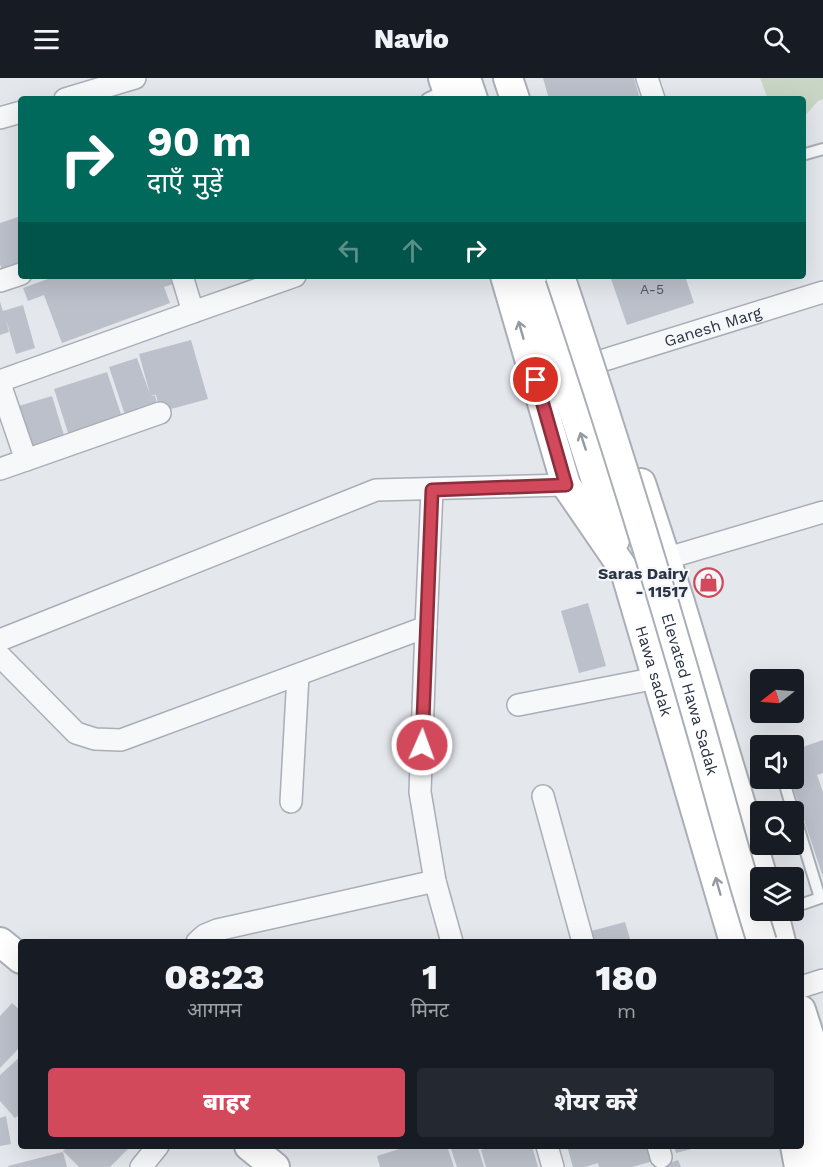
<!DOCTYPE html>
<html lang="hi">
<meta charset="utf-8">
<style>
body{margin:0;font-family:"Work Sans","Noto Sans Devanagari",sans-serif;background:#242831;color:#f1f3f6;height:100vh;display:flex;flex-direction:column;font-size:22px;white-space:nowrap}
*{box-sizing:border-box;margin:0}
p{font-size:20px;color:#9ea1a6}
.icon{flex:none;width:33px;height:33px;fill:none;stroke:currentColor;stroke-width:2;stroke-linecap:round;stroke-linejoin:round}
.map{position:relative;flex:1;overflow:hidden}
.details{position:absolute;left:18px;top:861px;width:786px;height:210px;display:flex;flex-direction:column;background:#171b24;border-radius:6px;box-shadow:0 6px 24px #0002}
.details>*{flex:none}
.guide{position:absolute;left:18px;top:18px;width:788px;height:183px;border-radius:6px;box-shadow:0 6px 24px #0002;background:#00695c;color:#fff;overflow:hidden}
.needle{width:39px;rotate:253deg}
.buttons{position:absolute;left:750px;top:591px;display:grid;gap:12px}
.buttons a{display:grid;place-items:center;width:54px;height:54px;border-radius:6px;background:#171b24;box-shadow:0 6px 24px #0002;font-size:30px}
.pin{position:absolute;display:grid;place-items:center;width:51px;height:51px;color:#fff;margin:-26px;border:3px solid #fff;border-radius:50%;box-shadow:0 2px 6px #0007}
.me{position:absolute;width:66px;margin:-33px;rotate:2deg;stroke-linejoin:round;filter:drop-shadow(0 0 4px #0008)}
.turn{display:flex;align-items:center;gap:21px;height:126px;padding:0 30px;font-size:27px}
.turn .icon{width:78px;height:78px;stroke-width:2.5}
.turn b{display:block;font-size:42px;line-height:51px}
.lanes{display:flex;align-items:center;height:57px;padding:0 30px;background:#0003;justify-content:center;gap:30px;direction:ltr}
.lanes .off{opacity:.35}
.eta{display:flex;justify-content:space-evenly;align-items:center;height:102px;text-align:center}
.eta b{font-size:36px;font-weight:800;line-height:42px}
.primary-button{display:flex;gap:12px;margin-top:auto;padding:12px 30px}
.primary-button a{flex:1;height:69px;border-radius:6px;background:#d1495b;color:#fff;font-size:24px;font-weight:800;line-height:69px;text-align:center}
.primary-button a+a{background:#242831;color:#f1f3f6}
header{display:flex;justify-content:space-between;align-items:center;height:78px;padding:0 30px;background:#171b24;font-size:27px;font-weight:800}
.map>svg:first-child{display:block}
.green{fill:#c9d6c5}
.building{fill:#bbc0ca}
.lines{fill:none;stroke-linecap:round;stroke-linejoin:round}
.lane-casing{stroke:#a9aeb7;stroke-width:14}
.street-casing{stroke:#a9aeb7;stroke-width:24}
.secondary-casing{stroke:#a9aeb7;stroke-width:32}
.lane{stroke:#f7f8fa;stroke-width:10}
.street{stroke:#f7f8fa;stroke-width:21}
.secondary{stroke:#fff;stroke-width:28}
.secondary-bridge-casing{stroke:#a9aeb7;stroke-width:32;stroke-linecap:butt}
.secondary-bridge{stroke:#fff;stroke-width:28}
.oneway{stroke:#959aa2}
.route-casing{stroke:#882f3b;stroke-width:15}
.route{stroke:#d1495b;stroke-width:10}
.labels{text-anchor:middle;stroke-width:4.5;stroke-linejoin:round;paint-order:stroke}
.number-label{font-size:14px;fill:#4f5766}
.street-label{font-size:16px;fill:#2b3445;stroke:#f4f6f9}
.poi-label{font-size:16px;font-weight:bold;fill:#2b3445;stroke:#f4f6f9;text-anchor:end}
</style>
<header><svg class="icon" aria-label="menu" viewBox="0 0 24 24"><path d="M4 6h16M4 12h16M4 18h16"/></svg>Navio<svg class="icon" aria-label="search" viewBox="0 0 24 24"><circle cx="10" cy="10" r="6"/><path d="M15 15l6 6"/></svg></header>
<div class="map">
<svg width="823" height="1089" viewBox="0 0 823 1089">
<rect width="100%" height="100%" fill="#e4e7ec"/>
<!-- green -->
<path class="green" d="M 760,0 L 823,0 L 823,21 L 818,23 L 803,40 L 802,21 L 768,21 Z"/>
<!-- building -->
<path class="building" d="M 543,0 L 634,0 L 639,18 L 628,21 L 549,21 Z
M 21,138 L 21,192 L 4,198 L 0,186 L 0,145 Z
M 56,198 L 170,198 L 173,206 L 164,209 L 170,225 L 62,265 L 44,217 L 28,223 L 23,210 Z
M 610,198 L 685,198 L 694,225 L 627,247 Z
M 0,224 L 3,233 L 23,227 L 35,270 L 16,276 L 5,238 L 9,254 L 0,257 Z
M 191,262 L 208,321 L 160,334 L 156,317 L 150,318 L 155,318 L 158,329 L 126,340 L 109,289 L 137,280 L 150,316 L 139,276 Z
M 107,294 L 123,342 L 70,361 L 54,311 Z
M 52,318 L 67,367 L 30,379 L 15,329 Z
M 713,498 L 716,506 L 705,509 L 703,501 Z
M 588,525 L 606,588 L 579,595 L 561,533 Z
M 823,662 L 823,695 L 817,697 L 823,714 L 823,799 L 790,700 L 794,700 L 794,672 Z
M 625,844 L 631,864 L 595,864 L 591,853 Z
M 12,925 L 21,933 L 21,968 L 0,990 L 0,938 Z
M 21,978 L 21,1035 L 15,1040 L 0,1023 L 0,997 Z
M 6,1038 L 11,1066 L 0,1068 L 0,1040 Z
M 68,1068 L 131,1068 L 110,1089 L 79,1089 L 63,1073 Z
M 409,1068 L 447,1068 L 454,1089 L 380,1089 L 377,1078 Z
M 450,1068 L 483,1068 L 478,1070 L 484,1089 L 457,1089 Z
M 493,1068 L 532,1068 L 538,1089 L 486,1089 L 481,1072 Z
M 567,1068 L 649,1068 L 653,1083 L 632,1089 L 599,1089 L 598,1085 L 585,1089 L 573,1089 Z
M 674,1068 L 698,1068 L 699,1069 L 676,1075 Z
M 63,1074 L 67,1089 L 8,1089 L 8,1088 Z
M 678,1082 L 681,1089 L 658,1089 Z"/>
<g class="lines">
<defs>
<path id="lane" d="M 427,21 L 445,12
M 802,77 L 823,71
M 783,700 L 793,734
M 794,735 L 820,820 L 794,829"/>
<g id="street">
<path d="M 647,0 L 654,21"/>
<path d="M 65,21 L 135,0"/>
<path d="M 0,40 L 21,34"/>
<path d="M 0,203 L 21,196"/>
<path d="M 193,234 L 295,198"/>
<path id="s1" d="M 601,283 L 823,214"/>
<path d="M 0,303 L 193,234 L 182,198"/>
<path d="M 0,306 L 26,382 L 0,391"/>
<path d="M 26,382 L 160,335"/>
<path d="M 654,484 L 823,434"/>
<path d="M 426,549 L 432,412"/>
<path d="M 0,562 L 376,412 L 566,407"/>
<path d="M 0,578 L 76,655 L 95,661 L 121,662 L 426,549 L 420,714 L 435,803 L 217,852 L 205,857 L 197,864"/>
<path d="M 518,627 L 657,600"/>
<path d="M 543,718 L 583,864"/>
<path d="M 291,724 L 298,597"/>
<path d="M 435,803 L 452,864"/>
<path d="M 801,909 L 823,902"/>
<path d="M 547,1068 L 553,1089"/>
<path d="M 658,1068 L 661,1079"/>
<path d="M 141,1089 L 158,1068"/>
</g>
<g id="secondary">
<path d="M 443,0 L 450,21"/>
<path d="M 466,0 L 473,21"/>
<path d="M 508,0 L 515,21"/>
<path id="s2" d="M 505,198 L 566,407 L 625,493 L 734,864"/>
<path d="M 530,198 L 615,462"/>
<path d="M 641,405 L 680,524 L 763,800"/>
<path d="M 773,832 L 781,864"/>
<path d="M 0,864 L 21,881"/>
<path d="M 801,932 L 813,969 L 823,1016"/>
<path d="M 801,995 L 823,1089"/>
<path d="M 249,1068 L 275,1089"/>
<path d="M 795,1068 L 799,1089"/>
</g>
</defs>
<!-- lane casing -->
<use href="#lane" class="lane-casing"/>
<!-- street casing -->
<use href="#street" class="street-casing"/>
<!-- secondary casing -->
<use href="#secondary" class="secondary-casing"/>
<!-- lane -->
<use href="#lane" class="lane"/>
<!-- street -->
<use href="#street" class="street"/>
<!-- secondary -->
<use href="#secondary" class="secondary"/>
<defs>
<g id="secondary-bridge">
<path id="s3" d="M 560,198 C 610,346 656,495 699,645 C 720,718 739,792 762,864"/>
</g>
</defs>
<!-- secondary-bridge casing -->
<use href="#secondary-bridge" class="secondary-bridge-casing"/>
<!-- secondary-bridge -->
<use href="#secondary-bridge" class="secondary-bridge"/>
</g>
<!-- one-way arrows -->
<defs><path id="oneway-shaft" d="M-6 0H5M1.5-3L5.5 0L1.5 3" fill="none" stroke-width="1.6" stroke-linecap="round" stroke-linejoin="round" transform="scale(1.5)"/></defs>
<g class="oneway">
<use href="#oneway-shaft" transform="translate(521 252) rotate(-106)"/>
<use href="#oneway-shaft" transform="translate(583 363) rotate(-108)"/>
<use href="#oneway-shaft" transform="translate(718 808) rotate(-106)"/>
</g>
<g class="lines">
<defs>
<path id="route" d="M 422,667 L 432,412 L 566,407 L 536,302"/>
</defs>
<!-- route casing -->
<use href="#route" class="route-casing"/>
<!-- route -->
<use href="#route" class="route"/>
</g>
<!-- icons -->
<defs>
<symbol id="shop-ring" viewBox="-11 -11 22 22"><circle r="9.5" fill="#f4f6f9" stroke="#d1495b" stroke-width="1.5"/><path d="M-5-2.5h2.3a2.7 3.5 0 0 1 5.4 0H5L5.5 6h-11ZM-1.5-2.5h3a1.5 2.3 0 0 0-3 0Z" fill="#d1495b"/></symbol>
</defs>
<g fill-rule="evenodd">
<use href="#shop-ring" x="692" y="488" width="33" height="33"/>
</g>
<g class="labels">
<!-- number labels -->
<g class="number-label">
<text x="652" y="216">A-5</text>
</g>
<!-- street labels -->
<g class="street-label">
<text dy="6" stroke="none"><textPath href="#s1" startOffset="117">Ganesh Marg</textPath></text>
<text dy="6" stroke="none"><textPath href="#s2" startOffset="426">Hawa sadak</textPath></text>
<text dy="6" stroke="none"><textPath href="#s3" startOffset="438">Elevated Hawa Sadak</textPath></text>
</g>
<!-- poi labels -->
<g class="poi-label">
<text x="688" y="501">Saras Dairy<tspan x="688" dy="18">- 11517</tspan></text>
</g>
</g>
</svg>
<div class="buttons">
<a><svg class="needle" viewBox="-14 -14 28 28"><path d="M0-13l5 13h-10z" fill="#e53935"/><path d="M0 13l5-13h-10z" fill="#9ea1a6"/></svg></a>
<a><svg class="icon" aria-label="sound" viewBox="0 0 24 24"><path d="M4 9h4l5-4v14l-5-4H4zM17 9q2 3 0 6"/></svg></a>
<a><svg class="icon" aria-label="search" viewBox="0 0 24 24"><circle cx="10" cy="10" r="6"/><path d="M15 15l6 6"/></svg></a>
<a><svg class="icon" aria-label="layers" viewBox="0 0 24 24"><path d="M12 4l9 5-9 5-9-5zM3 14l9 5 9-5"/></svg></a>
</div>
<div class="pin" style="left:536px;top:302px;background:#d93025"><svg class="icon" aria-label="arrive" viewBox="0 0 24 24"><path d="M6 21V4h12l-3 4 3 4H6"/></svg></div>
<svg class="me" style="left:422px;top:667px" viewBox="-20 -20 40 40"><circle r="17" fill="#d1495b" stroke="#fff" stroke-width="3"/><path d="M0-11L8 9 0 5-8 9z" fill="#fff"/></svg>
<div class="guide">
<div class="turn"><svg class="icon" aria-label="right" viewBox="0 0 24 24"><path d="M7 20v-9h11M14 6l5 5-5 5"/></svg><div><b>90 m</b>दाएँ मुड़ें</div></div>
<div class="lanes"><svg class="icon off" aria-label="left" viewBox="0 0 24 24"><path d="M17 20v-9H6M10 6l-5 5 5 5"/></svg><svg class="icon off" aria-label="ahead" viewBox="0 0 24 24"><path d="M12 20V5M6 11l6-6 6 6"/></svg><svg class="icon" aria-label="right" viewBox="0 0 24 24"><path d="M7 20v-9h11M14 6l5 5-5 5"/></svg></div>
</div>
<section class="details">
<div class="eta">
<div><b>08:23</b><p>आगमन</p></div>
<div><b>1</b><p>मिनट</p></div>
<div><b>180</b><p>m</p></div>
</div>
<div class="primary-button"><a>बाहर</a><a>शेयर करें</a></div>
</section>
</div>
